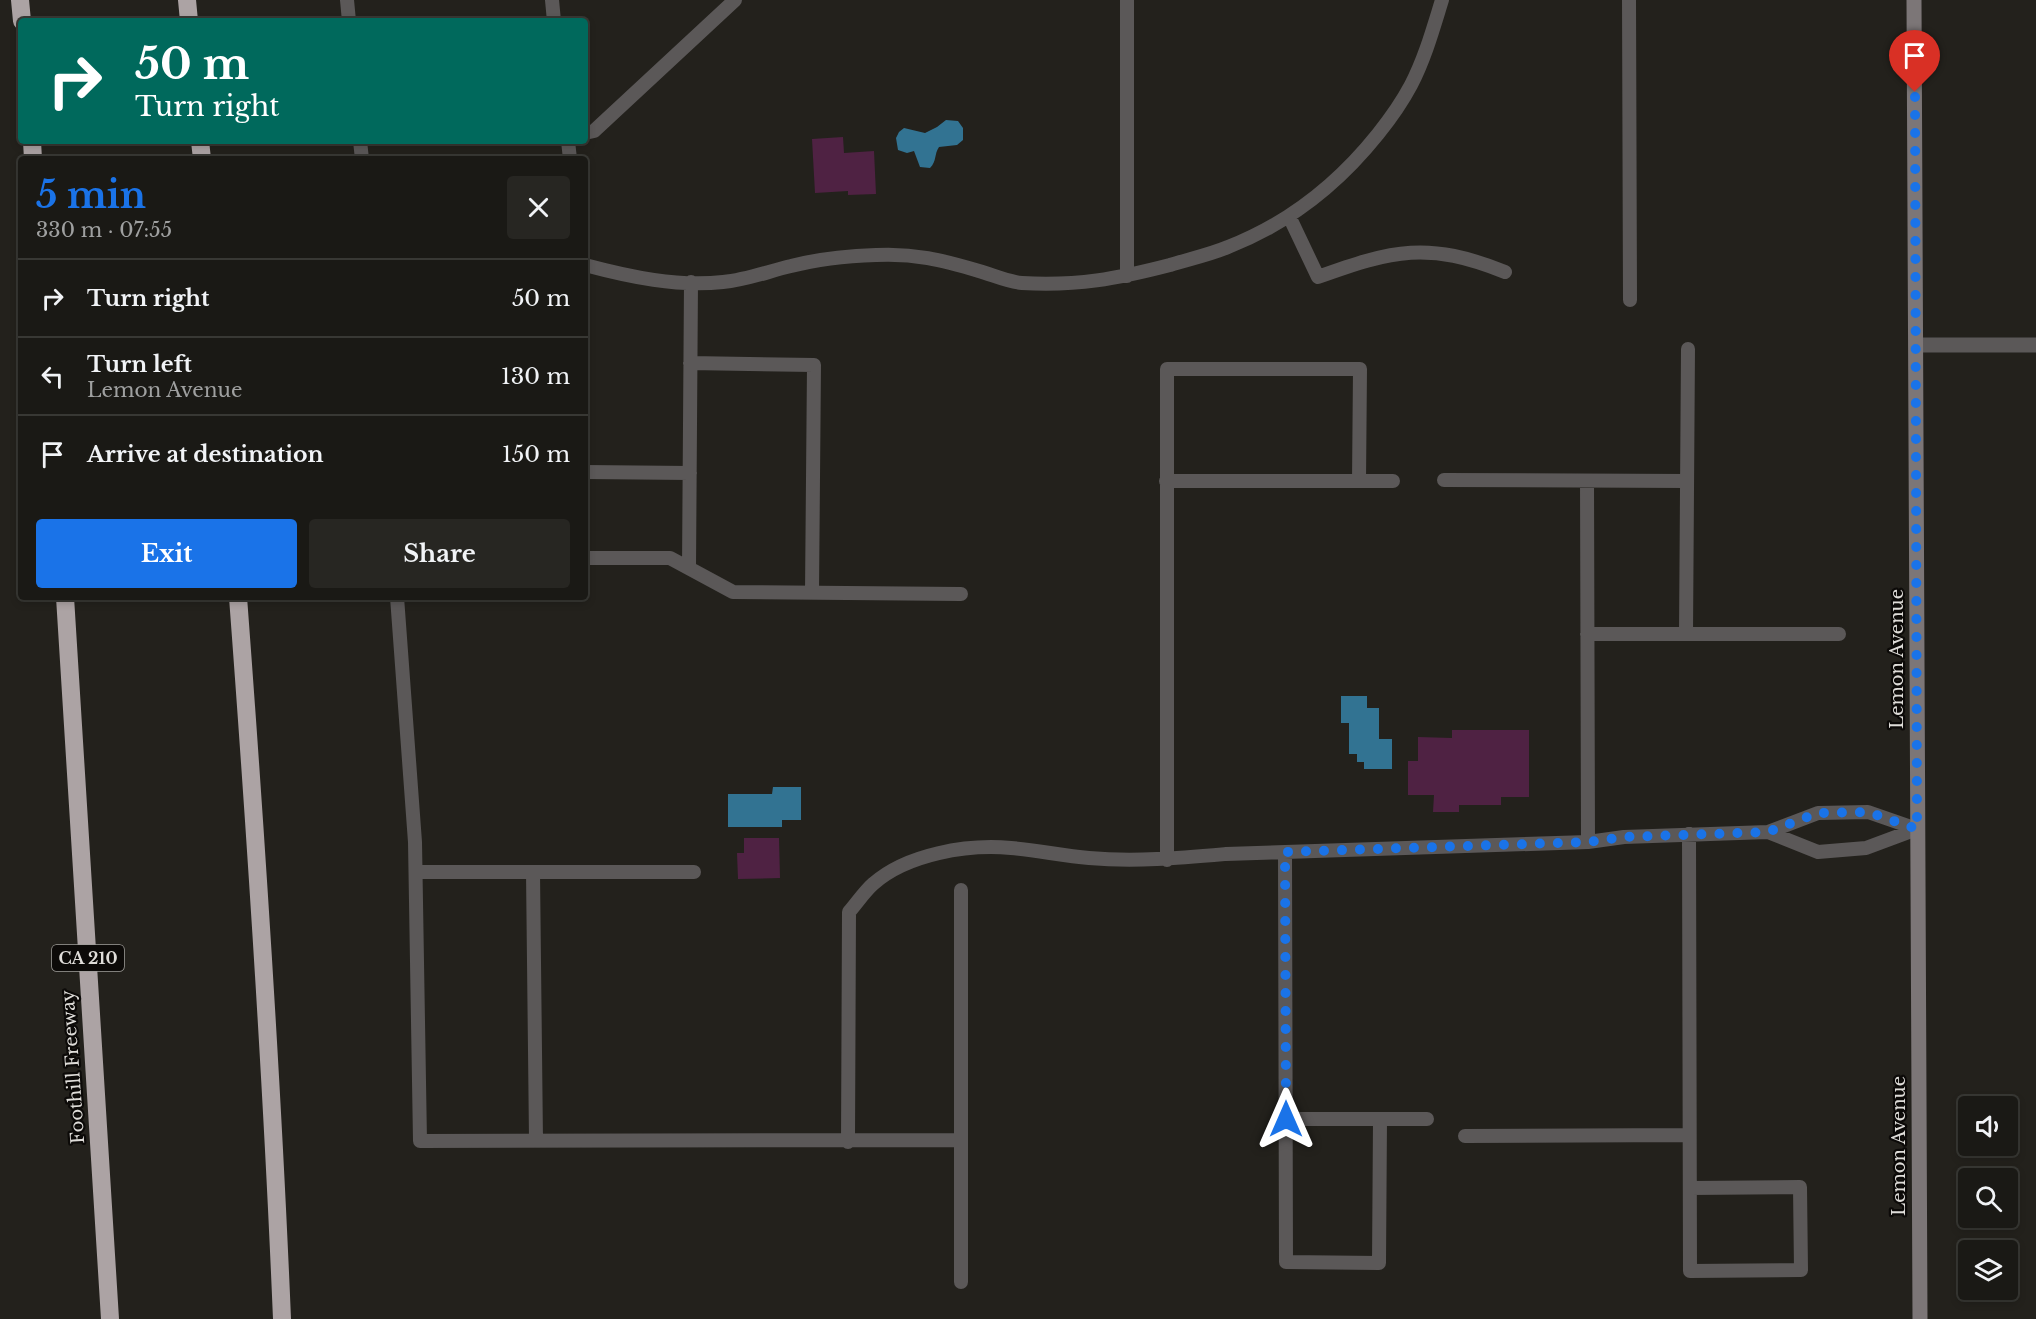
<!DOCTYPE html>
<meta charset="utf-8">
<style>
body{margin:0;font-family:"Libre Baskerville",serif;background:#272622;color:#f1f3f6;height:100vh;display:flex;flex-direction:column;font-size:22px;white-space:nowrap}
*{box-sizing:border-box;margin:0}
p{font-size:20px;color:#9fa0a0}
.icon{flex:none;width:33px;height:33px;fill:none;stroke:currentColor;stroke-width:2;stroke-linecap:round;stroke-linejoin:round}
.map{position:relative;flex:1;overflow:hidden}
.sheet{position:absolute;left:18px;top:156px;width:570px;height:444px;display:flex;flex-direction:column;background:#1a1915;border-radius:6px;box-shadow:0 3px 9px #0003,0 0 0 2px #383834}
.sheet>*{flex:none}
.guide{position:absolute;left:18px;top:18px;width:570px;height:126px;border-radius:6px;box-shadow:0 3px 9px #0003,0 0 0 2px #383834;background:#00695c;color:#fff;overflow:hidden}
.fabs{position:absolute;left:1958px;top:1096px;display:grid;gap:12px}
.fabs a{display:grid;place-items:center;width:60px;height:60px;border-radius:6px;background:#1a1915;box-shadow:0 3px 9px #0003,0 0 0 2px #383834;font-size:30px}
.pin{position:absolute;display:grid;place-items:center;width:51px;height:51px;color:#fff;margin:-62px -26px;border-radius:50% 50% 50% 0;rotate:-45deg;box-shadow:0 0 6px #0007}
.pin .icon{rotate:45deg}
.me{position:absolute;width:66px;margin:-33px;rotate:0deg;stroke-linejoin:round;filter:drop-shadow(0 0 4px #0008)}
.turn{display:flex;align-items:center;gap:21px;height:126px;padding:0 18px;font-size:27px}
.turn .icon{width:78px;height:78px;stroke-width:2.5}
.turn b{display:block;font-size:42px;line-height:51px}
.round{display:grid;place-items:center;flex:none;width:63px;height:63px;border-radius:6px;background:#272622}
.head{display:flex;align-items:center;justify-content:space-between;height:102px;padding:0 18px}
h1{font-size:36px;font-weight:700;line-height:45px;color:#1a73e8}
.action{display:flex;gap:12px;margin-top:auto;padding:12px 18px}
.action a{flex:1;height:69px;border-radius:6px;background:#1a73e8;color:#fff;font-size:24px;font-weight:700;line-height:69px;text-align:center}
.action a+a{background:#272622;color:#f1f3f6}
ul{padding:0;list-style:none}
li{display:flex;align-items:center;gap:18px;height:78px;padding:0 18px;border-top:2px solid #383834}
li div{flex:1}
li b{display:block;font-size:22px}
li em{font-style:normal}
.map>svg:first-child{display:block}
.water{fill:#327392}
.building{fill:#4f2243}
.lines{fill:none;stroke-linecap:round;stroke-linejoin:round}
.lane{stroke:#5b5858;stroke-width:14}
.street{stroke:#5b5858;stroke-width:15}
.secondary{stroke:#7c7677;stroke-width:15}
.highway{stroke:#aca3a4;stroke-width:18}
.route{stroke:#1a73e8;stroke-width:10;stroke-dasharray:0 18}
.labels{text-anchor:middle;stroke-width:4.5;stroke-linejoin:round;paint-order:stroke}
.shield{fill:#0c0a08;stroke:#a09e9a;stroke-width:1.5}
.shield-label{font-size:16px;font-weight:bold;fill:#dfddd9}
.street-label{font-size:18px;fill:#dfddd9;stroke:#0c0a08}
</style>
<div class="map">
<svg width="2036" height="1319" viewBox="0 0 2036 1319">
<rect width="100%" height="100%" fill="#23211c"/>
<!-- water -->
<path class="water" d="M 946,120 L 958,121 L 963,128 L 963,140 L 957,145 L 939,147 C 934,154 937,161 930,168 L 920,167 L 914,151 L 907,153 L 898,150 L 896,138 L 899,132 L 904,128 L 925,133 L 937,127 Z
M 1341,696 L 1367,696 L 1367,708 L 1379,708 L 1379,739 L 1392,739 L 1392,769 L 1364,769 L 1364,762 L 1357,762 L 1357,754 L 1349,754 L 1349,723 L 1341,723 Z
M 773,787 L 801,787 L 801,820 L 782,820 L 782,827 L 728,827 L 728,794 L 772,794 Z"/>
<!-- building -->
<path class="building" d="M 843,137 L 844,153 L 874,151 L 876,194 L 848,195 L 848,191 L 815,193 L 812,139 Z
M 1452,730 L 1529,730 L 1529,797 L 1501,797 L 1501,805 L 1459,805 L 1459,812 L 1433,812 L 1434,795 L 1408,795 L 1408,761 L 1418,761 L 1418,737 L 1452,738 Z
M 744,838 L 779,838 L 780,878 L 738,879 L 737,853 L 744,853 Z"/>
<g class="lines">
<!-- lane -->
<path class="lane" d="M 347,0 L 349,21
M 552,0 L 554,21
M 1127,0 L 1127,276
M 1629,0 L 1630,300
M 585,133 L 594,131 L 735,0
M 360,141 L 362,159
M 568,141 L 570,159
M 1289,216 L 1318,277 C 1393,250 1428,241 1505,272
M 585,265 C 630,277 677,287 723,282 C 747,280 769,271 791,266 C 818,259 848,256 876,255 C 914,253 942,260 979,271 C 993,275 1008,282 1022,283 C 1078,286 1116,279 1170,265 C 1189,259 1209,255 1228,247 C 1287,224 1338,184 1378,134 C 1390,119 1402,102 1411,85 C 1425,58 1433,29 1442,0
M 690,363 L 814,365 L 812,593
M 585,472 L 690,473
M 1444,480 L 1687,481
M 1166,481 L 1393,481
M 1587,481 L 1588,842
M 585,558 L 670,558 L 733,592 L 961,594
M 689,568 L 691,282
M 397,597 L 415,842 L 420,1141 L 961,1140
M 1587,634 L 1839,634
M 1686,634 L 1688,349
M 1768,832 L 1818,852 L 1866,848 L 1917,829
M 1689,834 L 1690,1271 L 1801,1270 L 1800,1187 L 1690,1188
M 1285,852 L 1286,1262 L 1379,1263 L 1380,1120
M 1167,860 L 1167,369 L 1360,369 L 1359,481
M 416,872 L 694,872
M 533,872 L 536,1140
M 961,890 L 961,1282
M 1286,1119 L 1427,1119
M 1465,1136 L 1689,1135
M 848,1142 L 849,912 C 857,903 864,892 873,884 C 907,854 967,844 1011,848 C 1037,850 1063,856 1089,858 C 1135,862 1180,858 1226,854 L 1588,842 L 1624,837 L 1768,832 L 1818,813 L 1868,812 L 1917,829"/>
<!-- street -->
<path class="street" d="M 1917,345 L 2036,345"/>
<!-- secondary -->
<path class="secondary" d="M 1914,0 L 1920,1319"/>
<!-- highway -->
<path class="highway" d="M 20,0 L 22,21
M 187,0 L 189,21
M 32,141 L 33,159
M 200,141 L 202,159
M 65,597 L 110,1319
M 238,597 C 256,837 272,1078 282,1319"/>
</g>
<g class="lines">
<!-- route -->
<path class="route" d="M 1286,1119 L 1285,852 L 1588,842 L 1624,837 L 1768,832 L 1818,813 L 1868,812 L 1917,829 L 1915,92"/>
</g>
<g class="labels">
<!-- shield labels -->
<rect class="shield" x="52" y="945" width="72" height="26" rx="4.5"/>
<g class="shield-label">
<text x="88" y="964">CA 210</text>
</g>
<!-- street labels -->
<g class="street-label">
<text transform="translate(1897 659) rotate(-90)" y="6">Lemon Avenue</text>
<text transform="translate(73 1067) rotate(-94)" y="6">Foothill Freeway</text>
<text transform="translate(1899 1146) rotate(-90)" y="6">Lemon Avenue</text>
</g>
</g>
</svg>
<div class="fabs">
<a><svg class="icon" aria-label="sound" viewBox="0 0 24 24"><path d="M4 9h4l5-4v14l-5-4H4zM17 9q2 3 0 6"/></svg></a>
<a><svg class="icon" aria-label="search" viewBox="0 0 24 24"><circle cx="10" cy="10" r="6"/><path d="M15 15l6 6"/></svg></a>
<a><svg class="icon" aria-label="layers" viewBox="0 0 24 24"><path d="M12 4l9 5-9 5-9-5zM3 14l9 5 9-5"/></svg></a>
</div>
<div class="pin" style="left:1915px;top:92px;background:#d93025"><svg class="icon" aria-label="arrive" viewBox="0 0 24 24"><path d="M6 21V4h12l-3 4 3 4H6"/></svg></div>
<svg class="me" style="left:1286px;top:1119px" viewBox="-20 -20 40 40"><path d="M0-17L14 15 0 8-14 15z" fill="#1a73e8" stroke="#fff" stroke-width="4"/></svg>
<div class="guide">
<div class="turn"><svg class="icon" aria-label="right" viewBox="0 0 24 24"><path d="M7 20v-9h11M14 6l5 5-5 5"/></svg><div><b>50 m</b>Turn right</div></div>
</div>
<section class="sheet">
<div class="head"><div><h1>5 min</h1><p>330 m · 07:55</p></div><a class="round"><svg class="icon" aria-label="close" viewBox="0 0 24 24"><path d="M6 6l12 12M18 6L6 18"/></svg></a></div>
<ul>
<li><svg class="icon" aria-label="right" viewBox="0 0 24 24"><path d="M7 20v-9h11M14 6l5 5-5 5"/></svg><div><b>Turn right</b></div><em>50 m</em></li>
<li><svg class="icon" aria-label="left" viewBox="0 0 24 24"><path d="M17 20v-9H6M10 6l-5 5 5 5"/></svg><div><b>Turn left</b><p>Lemon Avenue</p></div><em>130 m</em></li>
<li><svg class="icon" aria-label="arrive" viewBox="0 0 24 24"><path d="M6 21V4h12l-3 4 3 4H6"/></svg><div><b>Arrive at destination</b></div><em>150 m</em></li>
</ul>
<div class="action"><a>Exit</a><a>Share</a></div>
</section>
</div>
